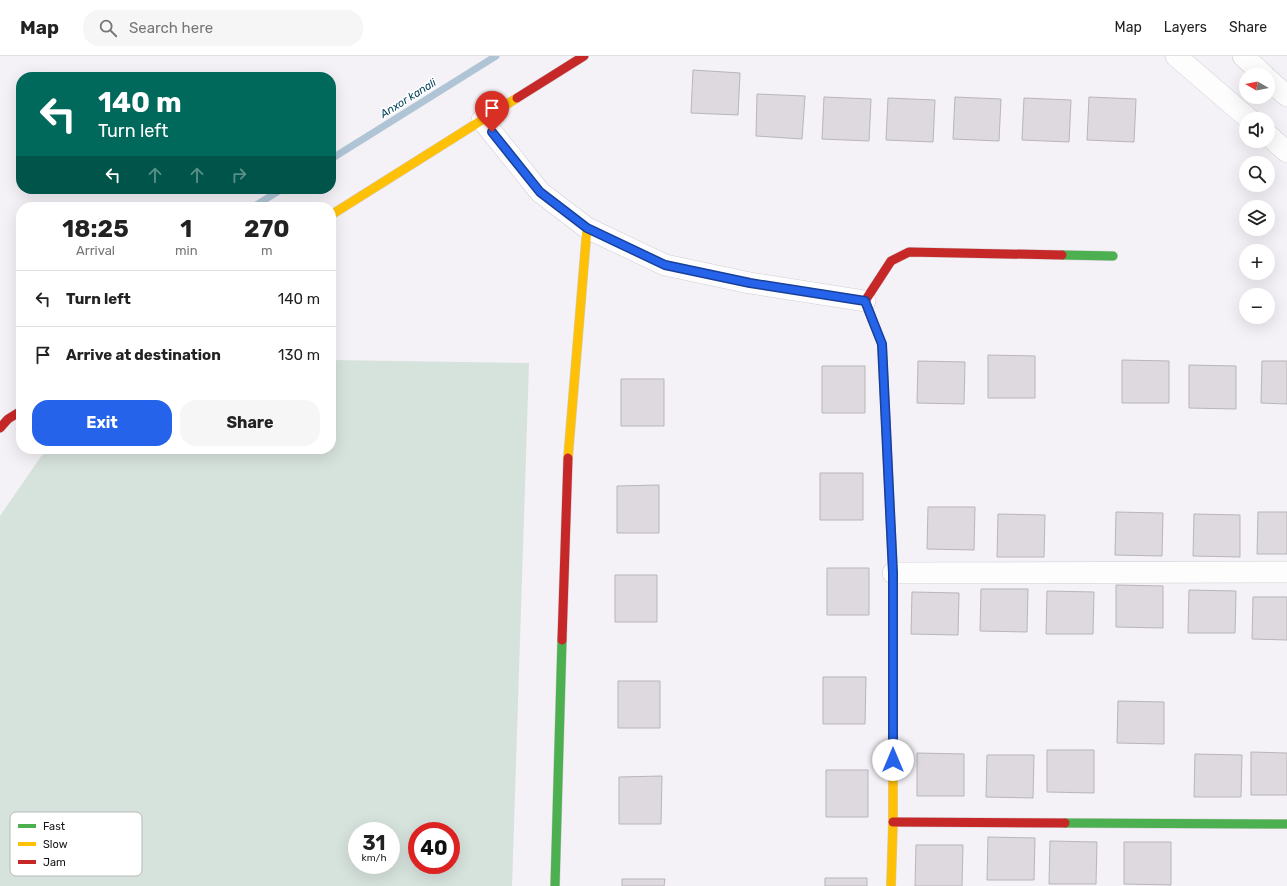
<!DOCTYPE html>
<meta charset="utf-8">
<style>
body{margin:0;font-family:Rubik,sans-serif;background:#f6f6f6;color:#222;height:100vh;display:flex;flex-direction:column;font-size:15px;white-space:nowrap}
*{box-sizing:border-box;margin:0}
p{font-size:13px;color:#767676}
.icon{flex:none;width:22px;height:22px;fill:none;stroke:currentColor;stroke-width:2;stroke-linecap:round;stroke-linejoin:round}
.map{position:relative;flex:1;overflow:hidden}
.side{position:absolute;left:16px;top:146px;width:320px;height:252px;display:flex;flex-direction:column;background:#fff;border-radius:16px;box-shadow:0 4px 16px #0002}
.side>*{flex:none}
.hud{position:absolute;left:16px;top:16px;width:320px;height:122px;border-radius:16px;box-shadow:0 4px 16px #0002;background:#00695c;color:#fff;overflow:hidden}
.needle{width:26px;rotate:279deg}
.tools{position:absolute;left:1239px;top:12px;display:grid;gap:8px}
.tools a{display:grid;place-items:center;width:36px;height:36px;border-radius:50%;background:#fff;box-shadow:0 4px 16px #0002;font-size:20px}
.speed{position:absolute;left:348px;top:766px;display:flex;gap:8px;font-size:20px;font-weight:700;text-align:center}
.speed>*{display:grid;place-content:center;width:52px;height:52px;border-radius:50%;background:#fff;box-shadow:0 4px 16px #0002;line-height:1}
.speed small{font-size:10px;font-weight:400}
.speed .limit{border:6px solid #d22;background:#fff;color:#111}
.pin{position:absolute;display:grid;place-items:center;width:34px;height:34px;color:#fff;margin:-41px -17px;border-radius:50% 50% 50% 0;rotate:-45deg;box-shadow:0 0 4px #0007}
.pin .icon{rotate:45deg}
.me{position:absolute;width:44px;margin:-22px;rotate:0deg;stroke-linejoin:round;filter:drop-shadow(0 0 3px #0008)}
.turn{display:flex;align-items:center;gap:14px;height:84px;padding:0 16px;font-size:18px}
.turn .icon{width:52px;height:52px;stroke-width:2.5}
.turn b{display:block;font-size:28px;line-height:34px}
.lanes{display:flex;align-items:center;height:38px;padding:0 16px;background:#0003;justify-content:center;gap:20px;direction:ltr}
.lanes .off{opacity:.35}
.eta{display:flex;justify-content:space-evenly;align-items:center;height:68px;text-align:center}
.eta b{font-size:24px;font-weight:700;line-height:28px}
.cta{display:flex;gap:8px;margin-top:auto;padding:8px 16px}
.cta a{flex:1;height:46px;border-radius:16px;background:#2563eb;color:#fff;font-size:16px;font-weight:700;line-height:46px;text-align:center}
.cta a+a{background:#f6f6f6;color:#222}
ul{padding:0;list-style:none}
li{display:flex;align-items:center;gap:12px;height:56px;padding:0 16px;border-top:1px solid #e0e0e0}
li div{flex:1}
li b{display:block;font-size:15px}
li em{font-style:normal}
header{display:flex;align-items:center;gap:24px;box-sizing:border-box;height:56px;padding:0 20px;background:#fff;border-bottom:1px solid #e0e0e0}
header strong{font-size:19px}
nav{display:flex;gap:22px;margin-inline-start:auto;font-size:14px}
.search{width:280px;height:36px;background:#f6f6f6;display:flex;align-items:center;gap:10px;box-sizing:border-box;padding:0 14px;border-radius:16px;color:#767676;font-size:15px}
.map>svg:first-child{display:block}
.green{fill:#d6e2dc;fill-rule:evenodd}
.lines{fill:none;stroke-linecap:round;stroke-linejoin:round}
.stream{stroke:#afc5d5;stroke-width:7}
.building{fill:#ddd9de;stroke:#b9b5b9}
.street-casing{stroke:#d1cfd4;stroke-width:22}
.fast-casing{stroke:#d1cfd4;stroke-width:10}
.slow-casing{stroke:#d1cfd4;stroke-width:10}
.jam-casing{stroke:#d1cfd4;stroke-width:10}
.street{stroke:#fdfdfe;stroke-width:21}
.fast{stroke:#4caf50;stroke-width:9}
.slow{stroke:#ffc107;stroke-width:9}
.jam{stroke:#c62828;stroke-width:9}
.route-casing{stroke:#184099;stroke-width:10}
.route{stroke:#2563eb;stroke-width:7}
.labels{text-anchor:middle;stroke-width:3.5;stroke-linejoin:round;paint-order:stroke}
.water-label{font-size:11px;font-style:italic;fill:#074662;stroke:#fff}
.key{fill:#fff;stroke:#b9b8ba;stroke-width:1}
.key-label{font-size:11px;fill:#151418}
</style>
<header>
<strong>Map</strong>
<div class="search"><svg class="icon" aria-label="search" viewBox="0 0 24 24"><circle cx="10" cy="10" r="6"/><path d="M15 15l6 6"/></svg>Search here</div>
<nav><a>Map</a><a>Layers</a><a>Share</a></nav>
</header>
<div class="map">
<svg width="1287" height="830" viewBox="0 0 1287 830">
<rect width="100%" height="100%" fill="#f4f1f7"/>
<!-- green -->
<path class="green" d="M 331,304 L 529,307 L 512,830 L 0,830 L 0,460 L 42,399 L 51,393 L 331,393 ZM 357,775 L 391,775 L 391,809 L 357,809 ZM 417,775 L 451,775 L 451,809 L 417,809 Z"/>
<g class="lines">
<!-- stream -->
<path class="stream" d="M 331,103 L 496,0
M 253,151 L 282,133"/>
</g>
<!-- building -->
<path class="building" d="M 693,14 L 740,17 L 738,59 L 691,57 Z
M 757,38 L 805,40 L 802,83 L 756,80 Z
M 824,41 L 871,43 L 869,85 L 822,83 Z
M 955,41 L 1001,43 L 999,85 L 953,83 Z
M 1089,41 L 1136,43 L 1134,86 L 1087,84 Z
M 888,42 L 935,44 L 933,86 L 886,84 Z
M 1024,42 L 1071,44 L 1069,86 L 1022,84 Z
M 988,299 L 1035,300 L 1035,342 L 988,342 Z
M 1122,304 L 1169,305 L 1169,347 L 1122,347 Z
M 918,305 L 965,306 L 964,348 L 917,347 Z
M 1262,305 L 1287,305 L 1287,348 L 1261,347 Z
M 1189,309 L 1236,310 L 1236,353 L 1189,352 Z
M 822,310 L 865,310 L 865,357 L 822,357 Z
M 621,323 L 664,323 L 664,370 L 621,370 Z
M 820,417 L 863,417 L 863,464 L 820,464 Z
M 659,429 L 659,477 L 617,477 L 617,430 Z
M 928,451 L 975,451 L 974,494 L 927,493 Z
M 1116,456 L 1163,457 L 1162,500 L 1115,499 Z
M 1258,456 L 1287,456 L 1287,498 L 1257,498 Z
M 998,458 L 1045,459 L 1044,501 L 997,501 Z
M 1194,458 L 1240,459 L 1240,501 L 1193,500 Z
M 827,512 L 869,512 L 869,559 L 827,559 Z
M 615,519 L 657,519 L 657,566 L 615,566 Z
M 1116,529 L 1163,530 L 1163,572 L 1116,571 Z
M 981,533 L 1028,533 L 1027,576 L 980,575 Z
M 1189,534 L 1236,535 L 1235,577 L 1188,577 Z
M 1047,535 L 1094,536 L 1093,578 L 1046,578 Z
M 912,536 L 959,537 L 958,579 L 911,578 Z
M 1253,541 L 1287,541 L 1287,584 L 1252,583 Z
M 823,621 L 866,621 L 865,668 L 823,668 Z
M 618,625 L 660,625 L 660,672 L 618,672 Z
M 1118,645 L 1164,646 L 1164,688 L 1117,687 Z
M 1047,694 L 1094,694 L 1094,737 L 1047,736 Z
M 1251,696 L 1287,697 L 1287,739 L 1251,739 Z
M 917,697 L 964,698 L 964,740 L 917,740 Z
M 1195,698 L 1242,699 L 1241,741 L 1194,741 Z
M 987,699 L 1034,699 L 1033,742 L 986,741 Z
M 826,714 L 868,714 L 868,761 L 826,761 Z
M 662,720 L 661,768 L 619,768 L 619,721 Z
M 988,781 L 1035,782 L 1034,824 L 987,824 Z
M 1050,785 L 1097,786 L 1096,828 L 1049,828 Z
M 1124,786 L 1171,786 L 1171,829 L 1124,828 Z
M 916,789 L 963,789 L 962,830 L 915,830 Z
M 825,822 L 867,822 L 867,830 L 825,830 Z
M 622,823 L 665,823 L 664,830 L 622,830 Z"/>
<g class="lines">
<defs>
<path id="street" d="M 1176,0 L 1249,63
M 1243,0 L 1264,19
M 1268,23 L 1287,40
M 482,64 L 540,136 L 587,172 L 665,209 L 750,227 L 865,245
M 1268,79 L 1287,96
M 893,517 L 1287,516"/>
<path id="fast" d="M 1062,199 L 1113,200
M 872,263 L 882,288 L 893,517 L 893,606
M 1065,767 L 1287,768
M 555,830 L 562,584"/>
<path id="slow" d="M 331,159 L 517,42
M 568,402 L 587,172
M 891,830 L 893,766 L 893,606"/>
<path id="jam" d="M 517,42 L 584,0
M 872,263 L 865,245 L 891,205 L 909,196 L 1062,199
M 0,372 L 8,363 L 21,355
M 562,584 L 568,402
M 893,766 L 1065,767"/>
</defs>
<!-- street casing -->
<use href="#street" class="street-casing"/>
<!-- fast casing -->
<use href="#fast" class="fast-casing"/>
<!-- slow casing -->
<use href="#slow" class="slow-casing"/>
<!-- jam casing -->
<use href="#jam" class="jam-casing"/>
<!-- street -->
<use href="#street" class="street"/>
<!-- fast -->
<use href="#fast" class="fast"/>
<!-- slow -->
<use href="#slow" class="slow"/>
<!-- jam -->
<use href="#jam" class="jam"/>
</g>
<g class="lines">
<defs>
<path id="route" d="M 492,76 L 540,136 L 587,172 L 665,209 L 750,227 L 865,245 L 882,288 L 893,517 L 893,704"/>
</defs>
<!-- route casing -->
<use href="#route" class="route-casing"/>
<!-- route -->
<use href="#route" class="route"/>
</g>
<g class="labels">
<!-- water labels -->
<g class="water-label">
<text transform="translate(408 42) rotate(-32)" y="4">Anxor kanali</text>
</g>
</g>
<!-- legend -->
<rect x="10" y="756" width="132" height="64" rx="6" class="key"/>
<rect x="18" y="768" width="18" height="4" fill="#4caf50"/>
<rect x="18" y="786" width="18" height="4" fill="#ffc107"/>
<rect x="18" y="804" width="18" height="4" fill="#c62828"/>
<g class="key-label">
<text x="43" y="774">Fast</text>
<text x="43" y="792">Slow</text>
<text x="43" y="810">Jam</text>
</g>
</svg>
<div class="tools">
<a><svg class="needle" viewBox="-14 -14 28 28"><path d="M0-13l5 13h-10z" fill="#e53935"/><path d="M0 13l5-13h-10z" fill="#767676"/></svg></a>
<a><svg class="icon" aria-label="sound" viewBox="0 0 24 24"><path d="M4 9h4l5-4v14l-5-4H4zM17 9q2 3 0 6"/></svg></a>
<a><svg class="icon" aria-label="search" viewBox="0 0 24 24"><circle cx="10" cy="10" r="6"/><path d="M15 15l6 6"/></svg></a>
<a><svg class="icon" aria-label="layers" viewBox="0 0 24 24"><path d="M12 4l9 5-9 5-9-5zM3 14l9 5 9-5"/></svg></a>
<a>+</a>
<a>−</a>
</div>
<div class="speed"><div>31<small>km/h</small></div><div class="limit">40</div></div>
<div class="pin" style="left:492px;top:76px;background:#d93025"><svg class="icon" aria-label="arrive" viewBox="0 0 24 24"><path d="M6 21V4h12l-3 4 3 4H6"/></svg></div>
<svg class="me" style="left:893px;top:704px" viewBox="-20 -20 40 40"><circle r="19" fill="#fff"/><path d="M0-13L10 11 0 6-10 11z" fill="#2563eb"/></svg>
<div class="hud">
<div class="turn"><svg class="icon" aria-label="left" viewBox="0 0 24 24"><path d="M17 20v-9H6M10 6l-5 5 5 5"/></svg><div><b>140 m</b>Turn left</div></div>
<div class="lanes"><svg class="icon" aria-label="left" viewBox="0 0 24 24"><path d="M17 20v-9H6M10 6l-5 5 5 5"/></svg><svg class="icon off" aria-label="ahead" viewBox="0 0 24 24"><path d="M12 20V5M6 11l6-6 6 6"/></svg><svg class="icon off" aria-label="ahead" viewBox="0 0 24 24"><path d="M12 20V5M6 11l6-6 6 6"/></svg><svg class="icon off" aria-label="right" viewBox="0 0 24 24"><path d="M7 20v-9h11M14 6l5 5-5 5"/></svg></div>
</div>
<section class="side">
<div class="eta">
<div><b>18:25</b><p>Arrival</p></div>
<div><b>1</b><p>min</p></div>
<div><b>270</b><p>m</p></div>
</div>
<ul>
<li><svg class="icon" aria-label="left" viewBox="0 0 24 24"><path d="M17 20v-9H6M10 6l-5 5 5 5"/></svg><div><b>Turn left</b></div><em>140 m</em></li>
<li><svg class="icon" aria-label="arrive" viewBox="0 0 24 24"><path d="M6 21V4h12l-3 4 3 4H6"/></svg><div><b>Arrive at destination</b></div><em>130 m</em></li>
</ul>
<div class="cta"><a>Exit</a><a>Share</a></div>
</section>
</div>
